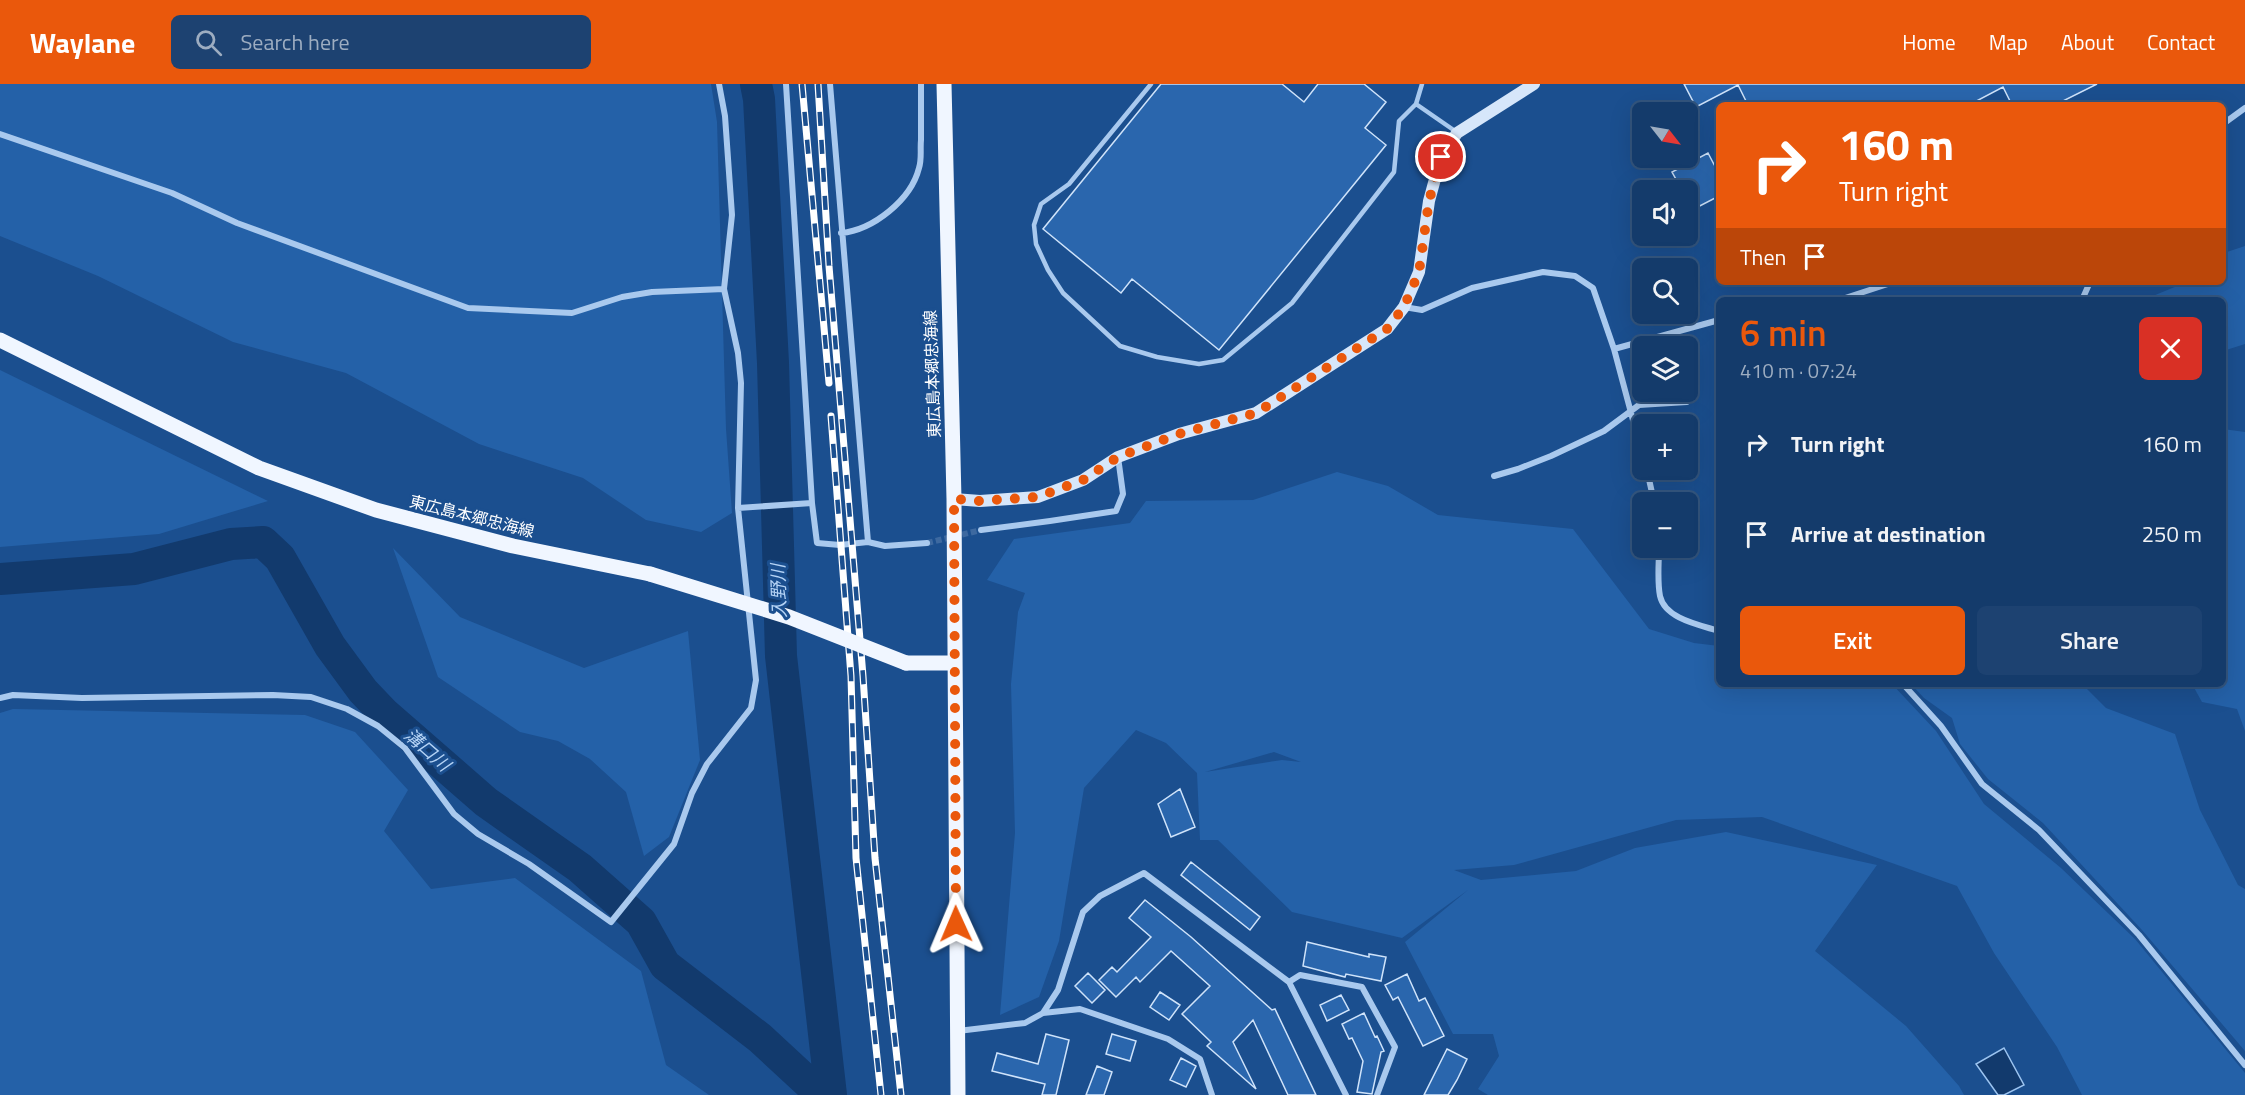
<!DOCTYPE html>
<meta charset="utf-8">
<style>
body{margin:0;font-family:"Titillium Web","Noto Sans JP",sans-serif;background:#1d4271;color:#f1f3f6;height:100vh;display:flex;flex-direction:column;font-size:22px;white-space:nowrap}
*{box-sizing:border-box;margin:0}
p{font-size:20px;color:#9dadc1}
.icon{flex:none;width:33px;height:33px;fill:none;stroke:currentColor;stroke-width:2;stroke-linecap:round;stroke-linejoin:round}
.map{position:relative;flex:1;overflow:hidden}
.details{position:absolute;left:1716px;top:213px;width:510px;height:390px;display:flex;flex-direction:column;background:#143b6b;border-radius:9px;box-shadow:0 6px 24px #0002,0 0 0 2px #33557e}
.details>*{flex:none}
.guide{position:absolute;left:1716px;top:18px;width:510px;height:183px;border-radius:9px;box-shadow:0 6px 24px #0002,0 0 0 2px #33557e;background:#ea580c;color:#fff;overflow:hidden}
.needle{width:39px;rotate:121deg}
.tools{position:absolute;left:1632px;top:18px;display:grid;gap:12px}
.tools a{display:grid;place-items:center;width:66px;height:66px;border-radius:9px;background:#143b6b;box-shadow:0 6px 24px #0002,0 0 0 2px #33557e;font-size:30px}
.pin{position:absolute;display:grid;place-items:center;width:51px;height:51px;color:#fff;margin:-26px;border:3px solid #fff;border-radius:50%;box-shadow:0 2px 6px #0007}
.me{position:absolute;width:66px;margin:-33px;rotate:359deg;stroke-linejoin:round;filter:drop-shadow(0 0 4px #0008)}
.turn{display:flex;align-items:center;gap:21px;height:126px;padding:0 24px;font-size:27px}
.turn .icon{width:78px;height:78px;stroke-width:2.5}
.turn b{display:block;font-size:42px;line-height:51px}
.then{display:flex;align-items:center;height:57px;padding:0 24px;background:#0003;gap:12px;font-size:22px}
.round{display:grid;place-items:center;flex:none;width:63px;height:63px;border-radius:9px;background:#1d4271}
.head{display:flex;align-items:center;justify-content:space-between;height:102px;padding:0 24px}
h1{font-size:36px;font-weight:600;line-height:45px;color:#ea580c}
.primary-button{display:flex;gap:12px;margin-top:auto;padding:12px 24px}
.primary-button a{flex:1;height:69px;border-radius:9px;background:#ea580c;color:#fff;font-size:24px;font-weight:600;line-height:69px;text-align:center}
.primary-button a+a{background:#1d4271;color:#f1f3f6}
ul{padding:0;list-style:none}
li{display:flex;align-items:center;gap:18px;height:90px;padding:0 24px}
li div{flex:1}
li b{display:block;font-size:22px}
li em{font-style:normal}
header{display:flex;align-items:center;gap:36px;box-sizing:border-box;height:84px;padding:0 30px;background:#ea580c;color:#fff}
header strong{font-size:28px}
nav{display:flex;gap:33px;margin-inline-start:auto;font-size:21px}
.search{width:420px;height:54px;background:#1d4271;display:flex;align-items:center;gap:15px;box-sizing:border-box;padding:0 21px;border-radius:9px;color:#9dadc1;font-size:22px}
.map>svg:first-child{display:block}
.green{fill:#2461a8;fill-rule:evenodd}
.water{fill:#123a6d;stroke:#9cc4f0;stroke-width:1.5}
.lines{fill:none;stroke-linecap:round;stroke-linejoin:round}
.river{stroke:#123a6d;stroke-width:32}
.building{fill:#2a66ad;stroke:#cfe3fa;stroke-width:1.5}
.street-tunnel{stroke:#3d69a0;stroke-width:6;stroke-dasharray:6 3;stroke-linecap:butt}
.lane{stroke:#a9c9ee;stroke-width:4.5}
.street{stroke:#a9c9ee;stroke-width:6}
.secondary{stroke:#d6e6fa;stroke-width:12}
.primary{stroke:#f0f6ff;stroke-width:15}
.rail-casing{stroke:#fff;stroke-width:7}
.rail{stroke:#1b4f8f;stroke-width:4.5;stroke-dasharray:14;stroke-linecap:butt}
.primary-bridge{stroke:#f0f6ff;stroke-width:15}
.route{stroke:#ea580c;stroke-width:10;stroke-dasharray:0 18}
.labels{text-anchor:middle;stroke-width:6;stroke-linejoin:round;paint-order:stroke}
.street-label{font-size:16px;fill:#fff;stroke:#1b4f8f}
.water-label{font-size:18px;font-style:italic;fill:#b5d3f5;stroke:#1b4f8f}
</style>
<header>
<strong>Waylane</strong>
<div class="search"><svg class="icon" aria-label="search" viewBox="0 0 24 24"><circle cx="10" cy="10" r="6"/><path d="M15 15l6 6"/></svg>Search here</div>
<nav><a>Home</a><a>Map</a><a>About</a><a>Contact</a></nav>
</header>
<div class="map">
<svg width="2245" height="1011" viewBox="0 0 2245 1011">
<rect width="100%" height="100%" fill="#1b4f8f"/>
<!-- green -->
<path class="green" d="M 0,0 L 711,0 L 717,38 L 726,345 L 732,429 L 701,448 L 646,436 L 583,394 L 479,360 L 346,289 L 233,258 L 98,192 L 0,152 Z
M 2245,162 L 2245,260 L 2223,267 L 2223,216 L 2143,216 L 2187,198 L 2223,198 L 2224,169 Z
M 0,286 L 268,417 L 159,450 L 0,463 Z
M 2223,345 L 2245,348 L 2245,647 L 2237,625 L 2202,618 L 2192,600 L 2223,600 Z
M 1337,388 L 1388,402 L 1438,431 L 1573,445 L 1649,545 L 1694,559 L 1719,562 L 1719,600 L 1892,600 L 1936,647 L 1984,720 L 2061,784 L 2135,855 L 2245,989 L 2245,1011 L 2082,1011 L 2057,963 L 1994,869 L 1957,802 L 1762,733 L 1676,736 L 1514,781 L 1454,786 L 1481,796 L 1576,787 L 1635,764 L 1726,748 L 1877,781 L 1815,867 L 1906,942 L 1959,1002 L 1964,1011 L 1488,1011 L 1478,1005 L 1499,972 L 1493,950 L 1453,950 L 1405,858 L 1468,806 L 1402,854 L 1292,828 L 1218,756 L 1200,756 L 1197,689 L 1166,659 L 1136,646 L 1084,704 L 1059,857 L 1039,913 L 1000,931 L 1015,749 L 1011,600 L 1018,528 L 1025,509 L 987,496 L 1014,455 L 1130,439 L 1146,417 L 1253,416 ZM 1274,668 L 1301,678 L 1282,676 L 1205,688 Z
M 393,464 L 460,533 L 584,584 L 688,547 L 700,676 L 669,753 L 644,772 L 626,708 L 590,675 L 558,657 L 520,648 L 438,593 Z
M 1911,600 L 2082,600 L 2106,624 L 2175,650 L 2200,726 L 2238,801 L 2245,805 L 2245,967 L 2142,846 L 2043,739 L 1988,695 L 1960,660 L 1952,634 L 1924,614 Z
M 13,625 L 305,631 L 355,648 L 408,706 L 384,747 L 431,805 L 515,794 L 641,887 L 666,981 L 709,1011 L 0,1011 L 0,629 Z"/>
<!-- water -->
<path class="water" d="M 2004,964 L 2024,1001 L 2004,1011 L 1998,1011 L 1976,980 Z"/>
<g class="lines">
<!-- river -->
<path class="river" d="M 756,0 L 759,15 L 773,279 L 781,572 L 831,1011
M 0,495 L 134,485 L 231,460 L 263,458 L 280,474 L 330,562 L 363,607 L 384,629 L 486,718 L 580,784 L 641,838 L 665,881 L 760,954 L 814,1004 L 830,1003"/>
</g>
<!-- building -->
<path class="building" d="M 1161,0 L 1282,0 L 1304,18 L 1318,0 L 1364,0 L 1386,18 L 1365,44 L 1386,61 L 1219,266 L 1132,195 L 1121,209 L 1043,145 Z
M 1684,0 L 2097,0 L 2055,21 L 2012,21 L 2003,3 L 1969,21 L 1748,21 L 1738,1 L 1696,23 Z
M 1708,69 L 1719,90 L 1719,112 L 1692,126 L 1688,118 L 1688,106 L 1682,106 L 1672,88 Z
M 1180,705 L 1195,743 L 1171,753 L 1158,720 Z
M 1191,778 L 1260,833 L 1250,846 L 1181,791 Z
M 1145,816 L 1191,853 L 1272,926 L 1275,925 L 1316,1011 L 1288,1011 L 1253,936 L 1233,958 L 1256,1005 L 1207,962 L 1211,958 L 1182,930 L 1210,902 L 1171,867 L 1140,898 L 1136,893 L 1116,913 L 1099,896 L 1112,883 L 1117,888 L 1151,853 L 1129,834 Z
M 1307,858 L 1369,873 L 1369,870 L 1386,873 L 1381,897 L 1346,890 L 1345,893 L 1303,882 Z
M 1088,889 L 1105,906 L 1092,919 L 1075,902 Z
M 1407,890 L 1419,917 L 1425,914 L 1444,952 L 1423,962 L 1398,913 L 1393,916 L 1385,901 Z
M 1160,908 L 1180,921 L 1169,936 L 1150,923 Z
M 1341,911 L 1349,926 L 1327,937 L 1320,921 Z
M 1364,929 L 1375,953 L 1377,952 L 1384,967 L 1381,968 L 1372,1010 L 1357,1008 L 1363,977 L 1352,954 L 1349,955 L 1342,940 Z
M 1046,950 L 1069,956 L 1056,1011 L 1042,1011 L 1045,1000 L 992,987 L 997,969 L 1038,980 Z
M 1112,950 L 1136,957 L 1130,977 L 1106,970 Z
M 1447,965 L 1467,975 L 1457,996 L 1448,1011 L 1424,1011 Z
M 1181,974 L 1196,982 L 1186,1003 L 1170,996 Z
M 1097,982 L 1112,988 L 1104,1011 L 1086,1011 Z"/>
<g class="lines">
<!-- street-tunnel -->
<path class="street-tunnel" d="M 927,459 L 981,446"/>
<!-- lane -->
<path class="lane" d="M 1151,0 L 1069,100 L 1041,120 L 1034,141 L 1036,160 L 1048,186 L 1063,209 L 1120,262 L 1157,273 L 1199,280 L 1223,276 L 1292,219 L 1394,88 L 1399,37 L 1416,20
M 1422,0 L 1416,20 L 1455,47"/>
<!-- street -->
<path class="street" d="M 719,0 L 725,32 L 732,131 L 724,205 L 738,269 L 741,299 L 738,424
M 786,0 L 812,419
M 830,0 L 868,458
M 2223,40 L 2245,24
M 0,50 L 172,109 L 237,139 L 468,224 L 572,229 L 622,213 L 652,208 L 724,205
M 841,149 C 873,146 911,116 919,84 C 922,75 920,65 921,56 C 921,37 921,19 921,0
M 1839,216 L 1894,198
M 2082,216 L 2090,198
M 1404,223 L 1422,226 L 1472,204 L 1543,188 L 1575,192 L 1593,204 L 1614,265 L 1642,370
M 1680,247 L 1683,262
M 1614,265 L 1719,236
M 1647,386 L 1654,418
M 1494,392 L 1518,385 L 1551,372 L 1604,347 L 1639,321 L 1687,318 L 1693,306 L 1688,281
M 981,446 L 1050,437 L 1116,427 L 1123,410 L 1118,373
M 1659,464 C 1659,479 1657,497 1660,512 C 1665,535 1700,541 1719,547
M 1903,600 L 1941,642 L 1982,700 L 2039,746 L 2139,851 L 2245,981
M 0,614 L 13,611 L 82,614 L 273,611 L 311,613 L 347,625 L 378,642 L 405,664 L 454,730 L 478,750 L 529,780 L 611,838 L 674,760 L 692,709 L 707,680 L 751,624 L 756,596 L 738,424 L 812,419 L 817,459 L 840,461 L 868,458 L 885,462 L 927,459
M 1289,898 L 1300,891 L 1362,903 L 1395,963 L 1377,1011
M 1043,929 L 1080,925 L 1168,955 L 1200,975 L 1212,1011
M 958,947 L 1025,939 L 1043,929 L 1058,906 L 1083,828 L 1100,812 L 1144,789 L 1289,898 L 1346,1011"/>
<!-- secondary -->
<path class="secondary" d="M 954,415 L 980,417 L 1038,413 L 1083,396 L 1118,373 L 1179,350 L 1256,329 L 1387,245 L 1404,223 L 1419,188 L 1429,117 L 1441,73 L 1457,49 L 1534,0"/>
<!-- primary -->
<path class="primary" d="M 944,0 L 954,415 L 958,1011
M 0,256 L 259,384 L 376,426 L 513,462 L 650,490
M 906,579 L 955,579"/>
<defs>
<path id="rail" d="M 802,0 L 829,299
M 818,0 L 829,182 L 863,592 L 875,774 L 901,1011
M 831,332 L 851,592 L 856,774 L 881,1011"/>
</defs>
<!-- rail casing -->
<use href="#rail" class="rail-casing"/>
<!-- rail -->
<use href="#rail" class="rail"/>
<!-- primary-bridge -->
<path class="primary-bridge" d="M 650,490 L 789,533 L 906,579"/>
</g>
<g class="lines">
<!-- route -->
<path class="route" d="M 956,840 L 954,415 L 980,417 L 1038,413 L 1083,396 L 1118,373 L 1179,350 L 1256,329 L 1387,245 L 1404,223 L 1419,188 L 1429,117 L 1441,73"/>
</g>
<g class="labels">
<!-- street labels -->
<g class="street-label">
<text transform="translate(932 290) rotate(-92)" y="6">東広島本郷忠海線</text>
<text transform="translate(472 432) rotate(14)" y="6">東広島本郷忠海線</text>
</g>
<!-- water labels -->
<g class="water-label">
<text transform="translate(779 507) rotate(-92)" y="6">入野川</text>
<text transform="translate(427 666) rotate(41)" y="6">溝口川</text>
</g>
</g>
</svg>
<div class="tools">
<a><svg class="needle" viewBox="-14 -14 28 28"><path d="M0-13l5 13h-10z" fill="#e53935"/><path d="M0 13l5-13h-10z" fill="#9dadc1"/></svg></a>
<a><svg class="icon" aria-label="sound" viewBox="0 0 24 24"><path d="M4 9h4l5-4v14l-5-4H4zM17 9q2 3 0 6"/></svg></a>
<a><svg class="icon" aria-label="search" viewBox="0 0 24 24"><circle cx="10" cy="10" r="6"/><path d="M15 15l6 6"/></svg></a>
<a><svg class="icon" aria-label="layers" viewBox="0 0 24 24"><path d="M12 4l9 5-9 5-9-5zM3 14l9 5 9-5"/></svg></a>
<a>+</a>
<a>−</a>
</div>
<div class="pin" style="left:1441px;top:73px;background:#d93025"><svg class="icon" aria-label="arrive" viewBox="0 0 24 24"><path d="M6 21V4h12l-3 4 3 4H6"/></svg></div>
<svg class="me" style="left:956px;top:840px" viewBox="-20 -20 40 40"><path d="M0-17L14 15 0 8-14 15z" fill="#ea580c" stroke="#fff" stroke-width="4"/></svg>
<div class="guide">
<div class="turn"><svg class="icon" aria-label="right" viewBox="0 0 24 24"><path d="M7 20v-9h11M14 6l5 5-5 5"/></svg><div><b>160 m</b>Turn right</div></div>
<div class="then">Then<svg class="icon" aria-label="arrive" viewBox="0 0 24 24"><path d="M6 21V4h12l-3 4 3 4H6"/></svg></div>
</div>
<section class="details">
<div class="head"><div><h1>6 min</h1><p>410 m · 07:24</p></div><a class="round" style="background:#d93025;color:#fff"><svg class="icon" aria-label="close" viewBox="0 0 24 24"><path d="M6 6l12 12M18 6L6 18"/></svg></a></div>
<ul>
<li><svg class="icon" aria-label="right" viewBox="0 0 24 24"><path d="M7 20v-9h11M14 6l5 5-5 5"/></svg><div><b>Turn right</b></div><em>160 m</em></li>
<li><svg class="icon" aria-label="arrive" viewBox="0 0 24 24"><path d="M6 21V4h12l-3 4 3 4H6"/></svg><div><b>Arrive at destination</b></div><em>250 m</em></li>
</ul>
<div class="primary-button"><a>Exit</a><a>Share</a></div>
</section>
</div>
